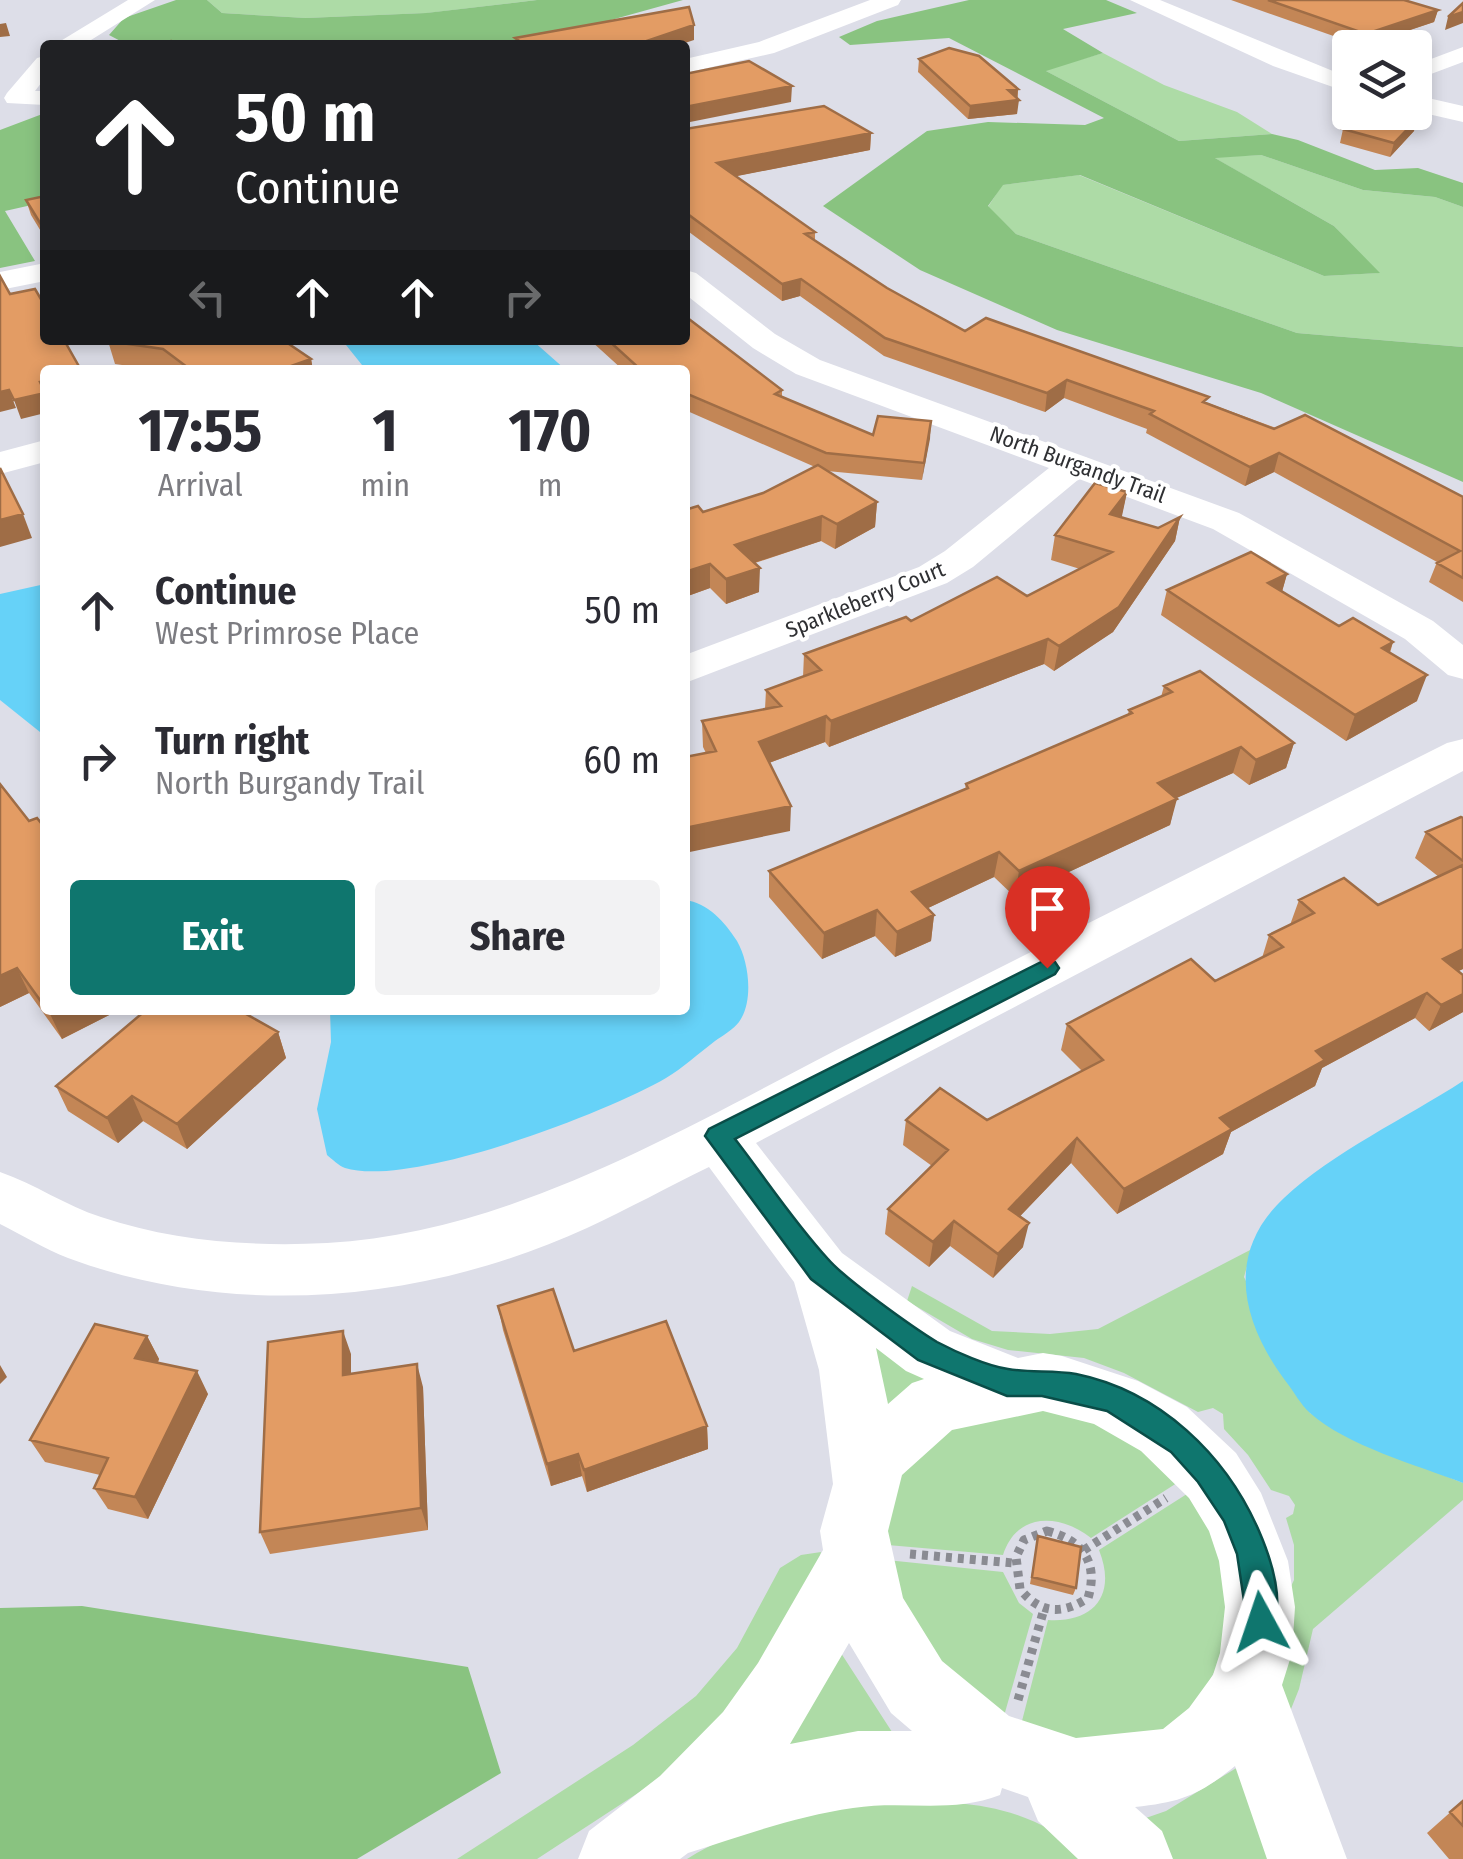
<!DOCTYPE html>
<style>
body{margin:0;font-family:"Fira Sans Condensed",sans-serif;background:#f2f2f3;color:#2b2b33;height:100vh;display:flex;flex-direction:column;font-size:38px;white-space:nowrap}
*{box-sizing:border-box;margin:0}
p{font-size:32px;color:#7c7c81}
.icon{flex:none;width:55px;height:55px;fill:none;stroke:currentColor;stroke-width:2;stroke-linecap:round;stroke-linejoin:round}
.map{position:relative;flex:1;overflow:hidden}
.side{position:absolute;left:40px;top:365px;width:650px;height:650px;display:flex;flex-direction:column;background:#fff;border-radius:10px;box-shadow:0 5px 15px #0003}
.side>*{flex:none}
.hud{position:absolute;left:40px;top:40px;width:650px;height:305px;border-radius:10px;box-shadow:0 5px 15px #0003;background:#202124;color:#fff;overflow:hidden}
.tools{position:absolute;left:1332px;top:30px;display:grid;gap:20px}
.tools a{display:grid;place-items:center;width:100px;height:100px;border-radius:10px;background:#fff;box-shadow:0 5px 15px #0003;font-size:50px}
.pin{position:absolute;display:grid;place-items:center;width:85px;height:85px;color:#fff;margin:-102px -42px;border-radius:50% 50% 50% 0;rotate:-45deg;box-shadow:0 0 10px #0007}
.pin .icon{rotate:45deg}
.me{position:absolute;width:110px;margin:-55px;rotate:355deg;stroke-linejoin:round;filter:drop-shadow(0 0 8px #0008)}
.turn{display:flex;align-items:center;gap:35px;height:210px;padding:0 30px;font-size:45px}
.turn .icon{width:130px;height:130px;stroke-width:2.5}
.turn b{display:block;font-size:70px;line-height:85px}
.lanes{display:flex;align-items:center;height:95px;padding:0 30px;background:#0003;justify-content:center;gap:50px;direction:ltr}
.lanes .off{opacity:.35}
.eta{display:flex;justify-content:space-evenly;align-items:center;height:170px;text-align:center}
.eta b{font-size:60px;font-weight:700;line-height:70px}
.button{display:flex;gap:20px;margin-top:auto;padding:20px 30px}
.button a{flex:1;height:115px;border-radius:10px;background:#0f766e;color:#fff;font-size:40px;font-weight:700;line-height:115px;text-align:center}
.button a+a{background:#f2f2f3;color:#2b2b33}
ul{padding:0;list-style:none}
li{display:flex;align-items:center;gap:30px;height:150px;padding:0 30px}
li div{flex:1}
li b{display:block;font-size:38px}
li em{font-style:normal}
.map>svg:first-child{display:block}
.green{fill:#addba6}
.forest{fill:#89c380}
.water{fill:#66d2f8}
.lines{fill:none;stroke-linecap:round;stroke-linejoin:round}
.path{stroke:#8a8b92;stroke-width:9;stroke-dasharray:6 6;stroke-linecap:butt}
.minor{fill:#fff;fill-rule:evenodd}
.wall{fill:#c38656}
.shaded-wall{fill:#9f6d46}
.building{fill:#e39c64;stroke:#9f6d46;stroke-width:2.5}
.route{fill:#0f766e;stroke:#0a4d48;stroke-width:2.5}
.labels{text-anchor:middle;stroke-width:8;stroke-linejoin:round;paint-order:stroke}
.far-street-label{font-size:22px;fill:#2f3033;stroke:#fff}
</style>
<div class="map">
<svg width="1463" height="1859" viewBox="0 0 1463 1859">
<rect width="100%" height="100%" fill="#dddee8"/>
<!-- green -->
<path class="green" d="M 207,0 L 537,0 L 427,13 L 306,18 L 222,13 Z
M 1103,53 L 1164,85 L 1237,112 L 1272,134 L 1179,141 L 1044,70 Z
M 1261,155 L 1363,190 L 1435,197 L 1463,207 L 1463,347 L 1297,333 L 1016,234 L 988,207 L 1002,185 L 1079,175 L 1324,276 L 1378,273 L 1334,226 L 1213,157 Z
M 1252,1249 L 1244,1277 L 1310,1413 L 1349,1437 L 1463,1483 L 1463,1500 L 1313,1629 L 1299,1689 L 1279,1739 L 1281,1607 L 1294,1580 L 1294,1545 L 1286,1518 L 1293,1514 L 1295,1505 L 1289,1496 L 1271,1490 L 1248,1455 L 1224,1429 L 1223,1414 L 1213,1408 L 1198,1412 L 1124,1373 L 1084,1358 L 1008,1350 L 972,1339 L 907,1301 L 912,1286 L 992,1331 L 1050,1334 L 1098,1329 Z
M 870,1340 L 932,1376 L 888,1411 Z
M 1018,1399 L 1127,1425 L 1180,1481 L 1091,1538 C 1059,1513 1017,1512 1003,1555 L 876,1544 L 889,1480 L 922,1438 Z
M 1190,1492 L 1202,1493 L 1238,1631 L 1180,1732 L 1014,1752 L 1048,1620 C 1094,1623 1117,1595 1099,1550 Z
M 821,1552 L 813,1586 L 779,1656 L 661,1778 L 537,1859 L 457,1859 L 633,1745 L 696,1696 L 737,1648 L 780,1568 L 801,1555 Z
M 877,1559 L 1003,1572 L 1019,1603 L 1033,1614 L 996,1744 L 966,1728 Z
M 839,1650 L 894,1735 L 796,1753 L 770,1742 Z
M 1238,1767 L 1276,1859 L 1172,1859 L 1143,1819 L 1166,1811 Z
M 884,1800 C 968,1802 1024,1801 1091,1859 L 687,1859 C 752,1819 810,1810 884,1800 Z"/>
<!-- forest -->
<path class="forest" d="M 176,0 L 207,0 L 222,13 L 306,18 L 426,13 L 537,0 L 683,0 L 539,40 L 502,45 L 128,45 L 109,35 L 124,18 Z
M 969,0 L 1106,0 L 1137,13 L 1063,29 L 1103,53 L 1046,71 L 1179,141 L 1272,134 L 1298,140 L 1375,170 L 1418,168 L 1463,183 L 1463,207 L 1435,197 L 1363,190 L 1261,155 L 1215,158 L 1334,226 L 1380,273 L 1324,276 L 1080,175 L 1003,185 L 988,206 L 1016,234 L 1297,333 L 1463,347 L 1463,482 L 1261,393 L 1057,330 L 920,270 L 823,206 L 927,131 L 988,122 L 1085,125 L 1104,118 L 949,38 L 850,45 L 839,37 L 877,21 Z
M 45,113 L 45,202 L 5,211 L 35,261 L 0,268 L 0,130 Z
M 82,1606 L 468,1667 L 501,1773 L 357,1859 L 0,1859 L 0,1608 Z"/>
<!-- water -->
<path class="water" d="M 342,340 L 532,340 L 566,370 L 366,370 Z
M 45,584 L 45,736 L 0,700 L 0,594 Z
M 685,900 C 708,903 725,922 737,941 C 749,962 754,1001 739,1022 C 734,1029 722,1036 715,1041 C 699,1053 683,1068 666,1078 C 606,1113 411,1188 345,1168 C 339,1166 332,1159 327,1155 L 317,1109 L 331,1042 L 330,1010 L 685,1010 Z
M 1463,1081 L 1463,1483 C 1417,1465 1347,1446 1310,1413 C 1301,1405 1294,1392 1287,1383 C 1243,1325 1223,1255 1284,1198 C 1333,1152 1406,1118 1463,1081 Z"/>
<g class="lines">
<!-- path -->
<path class="path" d="M 1047,1531 C 1082,1540 1099,1562 1088,1598 C 1062,1615 1040,1614 1020,1589 L 1016,1557 L 1024,1540 Z
M 1084,1550 L 1166,1498
M 910,1554 L 1013,1563
M 1018,1700 L 1044,1609"/>
<!-- minor -->
<path class="minor" d="M 128,0 L 155,0 L 83,45 L 54,45 Z
M 870,0 L 901,0 L 898,5 L 774,53 L 685,73 L 685,59 L 759,42 Z
M 1130,0 L 1160,0 L 1350,78 L 1350,93 L 1273,66 Z
M 1463,47 L 1463,62 L 1415,80 L 1415,65 Z
M 45,56 L 45,78 L 35,91 L 45,91 L 45,105 L 7,103 L 4,98 L 7,93 L 37,58 Z
M 1415,95 L 1463,106 L 1463,122 L 1415,111 Z
M 45,263 L 45,281 L 0,290 L 0,272 Z
M 685,270 L 696,273 L 775,334 L 820,360 L 1239,513 L 1433,621 L 1463,645 L 1463,679 L 1448,675 L 1405,639 L 1213,529 L 1079,479 L 973,567 L 947,583 L 685,683 L 685,655 L 919,567 L 945,551 L 1049,468 L 796,374 L 753,348 L 685,294 Z
M 45,440 L 45,462 L 0,474 L 0,452 Z
M 1463,739 L 1463,771 L 756,1143 L 842,1253 L 950,1331 L 1018,1358 L 1043,1353 L 1062,1356 L 1138,1381 L 1187,1407 L 1236,1453 L 1261,1493 L 1288,1561 L 1295,1607 L 1292,1653 L 1282,1685 L 1347,1859 L 1267,1859 L 1235,1766 C 1199,1795 1182,1802 1135,1807 L 1162,1831 L 1173,1859 L 1078,1859 L 1038,1821 L 1028,1797 L 1002,1788 L 1000,1795 C 952,1814 903,1800 853,1808 C 796,1816 742,1836 688,1853 L 680,1859 L 578,1859 L 589,1831 L 660,1776 L 723,1712 L 758,1663 L 823,1550 L 820,1531 L 833,1484 L 819,1370 L 794,1282 L 709,1167 C 668,1187 628,1209 587,1228 C 426,1302 235,1320 68,1258 C 45,1249 22,1235 0,1224 L 0,1172 C 35,1184 66,1206 101,1217 C 172,1241 252,1247 327,1243 C 520,1232 699,1119 868,1034 C 1061,937 1254,840 1447,743 ZM 876,1348 L 906,1371 L 924,1379 L 912,1383 L 888,1404 ZM 1043,1411 L 1094,1424 L 1141,1451 L 1189,1498 L 1209,1531 L 1219,1561 L 1225,1607 L 1220,1653 L 1213,1675 L 1189,1708 L 1163,1729 L 1076,1738 L 1009,1716 L 942,1661 L 903,1598 L 888,1531 L 902,1475 L 952,1430 ZM 849,1643 L 891,1713 L 912,1731 L 858,1731 L 790,1744 Z"/>
</g>
<!-- wall -->
<path class="wall" d="M 1231,0 L 1404,0 L 1438,10 L 1434,22 L 1362,46 Z
M 919,59 L 1018,89 L 1017,114 L 968,119 L 918,72 Z
M 685,129 L 871,133 L 870,150 L 736,176 L 815,232 L 815,240 L 887,288 L 965,331 L 1208,403 L 1463,497 L 1463,602 L 1429,582 L 1437,562 L 1274,472 L 1245,486 L 1146,433 L 1147,429 L 1064,398 L 1045,412 L 884,356 L 800,296 L 782,301 L 685,229 Z
M 1343,129 L 1414,131 L 1390,157 L 1340,143 Z
M 45,196 L 45,238 L 31,215 L 26,200 Z
M 590,340 L 685,340 L 782,390 L 782,397 L 873,435 L 931,421 L 922,480 L 827,471 L 877,502 L 875,527 L 835,549 L 821,541 L 755,563 L 759,592 L 726,604 L 710,588 L 685,597 L 685,510 L 703,512 L 763,493 L 815,467 L 685,410 L 685,370 L 623,370 Z
M 108,341 L 311,359 L 313,370 L 157,370 L 115,364 Z
M 1127,492 L 1121,518 L 1158,528 L 1180,517 L 1175,541 L 1113,632 L 1054,671 L 1044,664 L 829,747 L 825,742 L 769,763 L 790,831 L 706,753 L 703,747 L 702,721 L 765,709 L 766,690 L 803,677 L 804,654 L 911,621 L 1027,596 L 1080,569 L 1051,560 L 1055,535 Z
M 1287,574 L 1282,591 L 1339,626 L 1393,642 L 1390,653 L 1417,701 L 1346,741 L 1161,615 L 1167,590 Z
M 1164,686 L 1294,743 L 1286,768 L 1249,785 L 1233,773 L 1176,798 L 1170,825 L 1015,897 L 994,877 L 928,908 L 934,915 L 931,941 L 895,957 L 875,936 L 822,959 L 769,897 L 769,871 L 965,789 L 966,784 L 1128,714 L 1129,710 L 1161,697 Z
M 1463,818 L 1463,969 L 1458,971 L 1463,975 L 1463,1012 L 1429,1031 L 1415,1018 L 1322,1068 L 1315,1086 L 1231,1132 L 1223,1154 L 1117,1214 L 1071,1163 L 1020,1216 L 1023,1247 L 993,1278 L 950,1246 L 929,1267 L 885,1234 L 888,1209 L 932,1166 L 903,1145 L 906,1120 L 987,1120 L 1082,1071 L 1061,1050 L 1067,1024 L 1215,981 L 1262,958 L 1269,935 L 1290,925 L 1299,900 L 1378,905 L 1439,877 L 1415,858 L 1426,832 Z
M 29,821 L 45,828 L 45,1010 L 119,1010 L 62,1039 L 29,993 L 0,1007 Z
M 278,1032 L 286,1058 L 187,1149 L 143,1121 L 118,1143 L 68,1111 L 56,1086 Z
M 498,1306 L 707,1426 L 708,1449 L 587,1492 L 582,1476 L 551,1486 L 503,1330 Z
M 147,1336 L 159,1359 L 158,1363 L 208,1394 L 148,1519 L 108,1509 L 94,1488 L 100,1475 L 45,1462 L 30,1440 Z
M 351,1354 L 351,1373 L 423,1387 L 428,1530 L 270,1554 L 260,1532 Z
M 1038,1536 L 1076,1588 L 1073,1595 L 1030,1584 Z
M 1463,1801 L 1463,1859 L 1449,1859 L 1427,1833 Z"/>
<!-- shaded-wall -->
<path class="shaded-wall" d="M 1438,10 L 1434,22 L 1362,46 L 1366,34 Z
M 1463,12 L 1463,23 L 1445,30 L 1448,17 Z
M 6,23 L 10,36 L 0,37 L 0,24 Z
M 694,25 L 694,40 L 679,45 L 635,45 Z
M 792,86 L 791,102 L 685,123 L 685,107 Z
M 1018,89 L 1017,100 L 1019,100 L 1017,114 L 968,119 L 970,106 L 1008,90 Z
M 1418,118 L 1414,131 L 1390,157 L 1394,143 Z
M 871,133 L 870,150 L 717,180 L 717,163 Z
M 801,279 L 800,296 L 782,301 L 782,284 Z
M 311,359 L 313,370 L 280,370 Z
M 1067,380 L 1064,398 L 1045,412 L 1047,393 Z
M 45,381 L 45,413 L 21,419 L 14,400 L 40,382 Z
M 9,390 L 16,408 L 0,412 L 0,392 Z
M 931,421 L 930,439 L 922,480 L 924,463 Z
M 1279,453 L 1274,472 L 1245,486 L 1250,467 Z
M 1127,492 L 1122,516 L 1106,539 L 1110,514 Z
M 877,502 L 875,527 L 835,549 L 837,524 Z
M 23,514 L 32,538 L 0,547 L 0,520 Z
M 822,516 L 821,541 L 735,569 L 735,545 Z
M 1180,517 L 1175,541 L 1113,632 L 1054,671 L 1059,646 Z
M 710,564 L 710,588 L 685,597 L 685,572 Z
M 760,568 L 759,592 L 726,604 L 726,579 Z
M 1287,574 L 1280,599 L 1268,583 Z
M 1048,639 L 1044,664 L 829,747 L 831,721 Z
M 1393,642 L 1384,668 L 1382,648 Z
M 1427,675 L 1417,701 L 1346,741 L 1355,715 Z
M 826,716 L 825,742 L 758,767 L 759,742 Z
M 1294,743 L 1286,768 L 1249,785 L 1256,760 Z
M 1241,747 L 1233,773 L 1152,809 L 1158,783 Z
M 1177,799 L 1170,825 L 1015,897 L 1019,871 Z
M 791,806 L 790,831 L 685,853 L 685,828 Z
M 999,852 L 994,877 L 909,917 L 912,892 Z
M 877,910 L 875,936 L 822,959 L 824,933 Z
M 934,915 L 931,941 L 895,957 L 897,932 Z
M 1463,949 L 1463,969 L 1431,984 L 1443,959 Z
M 17,968 L 29,993 L 0,1007 L 0,976 Z
M 1427,993 L 1415,1018 L 1322,1068 L 1315,1086 L 1231,1132 L 1223,1154 L 1117,1214 L 1124,1189 L 1220,1118 L 1316,1051 Z
M 1463,994 L 1463,1012 L 1429,1031 L 1441,1005 Z
M 59,1010 L 119,1010 L 62,1039 L 50,1014 Z
M 278,1032 L 286,1058 L 187,1149 L 177,1124 Z
M 132,1096 L 143,1121 L 118,1143 L 107,1118 Z
M 1077,1138 L 1071,1163 L 1004,1233 L 1009,1209 Z
M 954,1221 L 950,1246 L 929,1267 L 933,1242 Z
M 1029,1223 L 1023,1247 L 993,1278 L 998,1254 Z
M 343,1331 L 351,1354 L 351,1398 L 343,1375 Z
M 147,1336 L 159,1359 L 148,1381 L 135,1358 Z
M 417,1364 L 423,1387 L 428,1530 L 421,1508 Z
M 0,1365 L 7,1377 L 0,1384 Z
M 197,1371 L 208,1394 L 148,1519 L 135,1497 Z
M 707,1426 L 708,1449 L 587,1492 L 584,1470 Z
M 578,1454 L 582,1476 L 551,1486 L 547,1464 Z"/>
<!-- building -->
<path class="building" d="M 1268,0 L 1404,0 L 1438,10 L 1366,34 Z
M 1463,3 L 1463,12 L 1448,17 Z
M 689,7 L 694,25 L 635,45 L 525,45 L 515,38 Z
M 171,41 L 172,45 L 126,45 Z
M 949,48 L 979,56 L 1018,89 L 1008,90 L 1019,100 L 970,106 L 919,59 Z
M 749,61 L 792,86 L 685,107 L 685,74 Z
M 824,106 L 871,133 L 717,163 L 815,232 L 805,234 L 887,288 L 965,331 L 986,318 L 1209,397 L 1203,402 L 1274,429 L 1305,415 L 1463,497 L 1463,578 L 1437,563 L 1460,551 L 1279,453 L 1250,467 L 1150,414 L 1154,411 L 1067,380 L 1047,393 L 885,338 L 801,279 L 782,284 L 685,212 L 685,129 Z
M 1373,112 L 1402,112 L 1418,118 L 1394,143 L 1343,129 Z
M 45,196 L 45,231 L 26,200 Z
M 0,276 L 10,294 L 35,289 L 45,306 L 45,340 L 64,340 L 81,370 L 45,370 L 45,381 L 40,382 L 45,393 L 14,400 L 9,390 L 0,392 Z
M 685,316 L 782,390 L 775,394 L 873,435 L 878,416 L 931,421 L 924,463 L 826,453 L 685,393 L 685,370 L 641,370 L 608,340 L 685,340 Z
M 109,340 L 283,340 L 311,359 L 280,370 L 191,370 L 163,349 L 108,341 Z
M 818,465 L 877,502 L 837,524 L 822,516 L 735,545 L 760,568 L 726,579 L 710,564 L 685,572 L 685,510 L 698,506 L 703,512 L 763,493 Z
M 0,468 L 23,514 L 0,520 Z
M 1095,483 L 1127,492 L 1110,514 L 1158,528 L 1180,517 L 1119,607 L 1059,646 L 1048,639 L 831,721 L 826,716 L 759,742 L 791,806 L 685,828 L 685,757 L 716,751 L 702,721 L 781,706 L 766,690 L 821,670 L 804,654 L 906,617 L 911,621 L 997,577 L 1027,596 L 1112,552 L 1055,535 Z
M 1251,552 L 1287,574 L 1268,583 L 1339,626 L 1353,618 L 1393,642 L 1382,648 L 1427,675 L 1355,715 L 1167,590 Z
M 1200,671 L 1294,743 L 1256,760 L 1241,747 L 1158,783 L 1177,799 L 1019,871 L 999,852 L 912,892 L 934,915 L 897,932 L 877,910 L 824,933 L 769,871 L 968,788 L 966,784 L 1132,713 L 1129,710 L 1172,692 L 1164,686 Z
M 0,784 L 29,821 L 37,818 L 45,828 L 45,1007 L 17,968 L 0,976 Z
M 1461,817 L 1463,818 L 1463,861 L 1426,832 Z
M 1463,865 L 1463,949 L 1443,959 L 1463,975 L 1463,994 L 1441,1005 L 1427,993 L 1316,1051 L 1325,1060 L 1220,1118 L 1232,1129 L 1124,1189 L 1077,1138 L 1009,1209 L 1029,1223 L 998,1254 L 954,1221 L 933,1242 L 888,1209 L 948,1150 L 906,1120 L 940,1088 L 987,1120 L 1103,1060 L 1067,1024 L 1191,959 L 1215,981 L 1283,947 L 1269,935 L 1314,913 L 1299,900 L 1344,878 L 1378,905 Z
M 146,1010 L 239,1010 L 278,1032 L 177,1124 L 132,1096 L 107,1118 L 56,1086 Z
M 553,1289 L 574,1351 L 666,1321 L 707,1426 L 584,1470 L 578,1454 L 547,1464 L 498,1306 Z
M 95,1324 L 147,1336 L 135,1358 L 197,1371 L 135,1497 L 94,1488 L 108,1458 L 30,1440 Z
M 343,1331 L 343,1375 L 417,1364 L 421,1508 L 260,1532 L 268,1342 Z
M 1038,1536 L 1081,1547 L 1076,1588 L 1032,1577 Z
M 1463,1801 L 1463,1826 L 1450,1812 Z"/>
<!-- route -->
<path class="route" d="M 1047,959 L 1055,962 L 1059,968 L 1055,974 L 735,1139 C 766,1179 794,1222 828,1259 C 845,1279 914,1328 937,1342 C 956,1352 987,1366 1008,1369 C 1030,1373 1053,1370 1076,1374 C 1160,1391 1226,1455 1259,1531 C 1272,1561 1285,1602 1272,1634 L 1261,1638 L 1249,1634 L 1237,1554 L 1224,1521 L 1198,1482 L 1171,1452 L 1107,1411 L 1042,1396 L 1007,1396 L 918,1360 L 811,1279 L 705,1136 L 709,1129 Z"/>
<g class="labels">
<!-- far-street labels -->
<g class="far-street-label">
<text transform="translate(1078 464) rotate(20)" y="8">North Burgandy Trail</text>
<text transform="translate(865 599) rotate(-22)" y="8">Sparkleberry Court</text>
</g>
</g>
</svg>
<div class="tools">
<a><svg class="icon" aria-label="layers" viewBox="0 0 24 24"><path d="M12 4l9 5-9 5-9-5zM3 14l9 5 9-5"/></svg></a>
</div>
<div class="pin" style="left:1047px;top:968px;background:#d93025"><svg class="icon" aria-label="arrive" viewBox="0 0 24 24"><path d="M6 21V4h12l-3 4 3 4H6"/></svg></div>
<svg class="me" style="left:1261px;top:1622px" viewBox="-20 -20 40 40"><path d="M0-17L14 15 0 8-14 15z" fill="#0f766e" stroke="#fff" stroke-width="4"/></svg>
<div class="hud">
<div class="turn"><svg class="icon" aria-label="ahead" viewBox="0 0 24 24"><path d="M12 20V5M6 11l6-6 6 6"/></svg><div><b>50 m</b>Continue</div></div>
<div class="lanes"><svg class="icon off" aria-label="left" viewBox="0 0 24 24"><path d="M17 20v-9H6M10 6l-5 5 5 5"/></svg><svg class="icon" aria-label="ahead" viewBox="0 0 24 24"><path d="M12 20V5M6 11l6-6 6 6"/></svg><svg class="icon" aria-label="ahead" viewBox="0 0 24 24"><path d="M12 20V5M6 11l6-6 6 6"/></svg><svg class="icon off" aria-label="right" viewBox="0 0 24 24"><path d="M7 20v-9h11M14 6l5 5-5 5"/></svg></div>
</div>
<section class="side">
<div class="eta">
<div><b>17:55</b><p>Arrival</p></div>
<div><b>1</b><p>min</p></div>
<div><b>170</b><p>m</p></div>
</div>
<ul>
<li><svg class="icon" aria-label="ahead" viewBox="0 0 24 24"><path d="M12 20V5M6 11l6-6 6 6"/></svg><div><b>Continue</b><p>West Primrose Place</p></div><em>50 m</em></li>
<li><svg class="icon" aria-label="right" viewBox="0 0 24 24"><path d="M7 20v-9h11M14 6l5 5-5 5"/></svg><div><b>Turn right</b><p>North Burgandy Trail</p></div><em>60 m</em></li>
</ul>
<div class="button"><a>Exit</a><a>Share</a></div>
</section>
</div>
